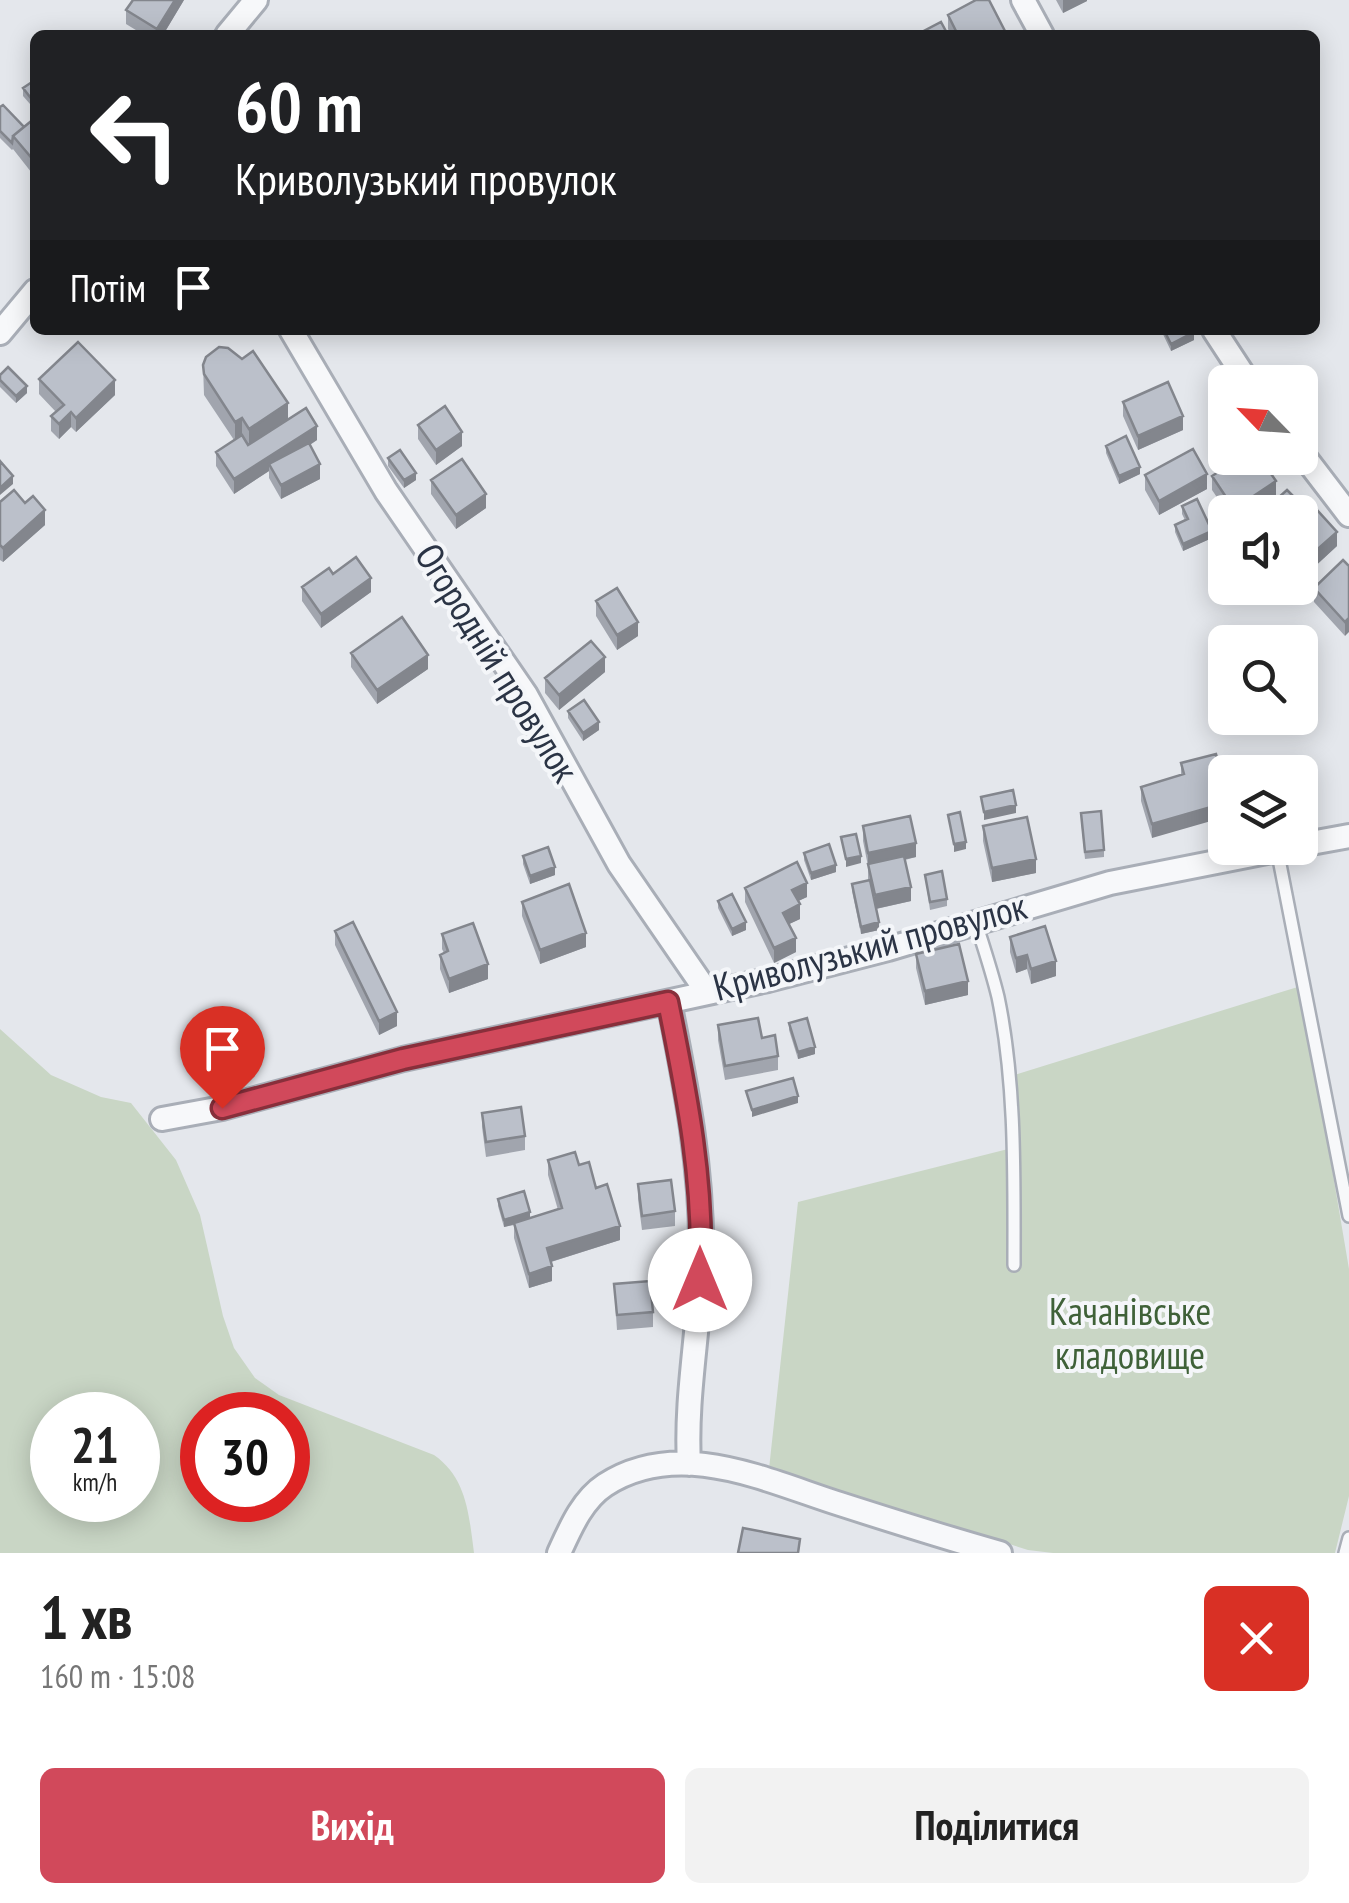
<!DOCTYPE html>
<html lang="uk">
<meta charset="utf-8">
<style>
body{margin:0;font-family:"PT Sans Narrow",sans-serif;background:#f2f2f2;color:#222;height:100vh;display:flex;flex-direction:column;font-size:38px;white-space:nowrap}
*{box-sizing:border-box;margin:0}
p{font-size:32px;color:#767676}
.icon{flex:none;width:55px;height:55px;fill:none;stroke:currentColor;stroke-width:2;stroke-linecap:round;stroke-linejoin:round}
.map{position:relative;height:1553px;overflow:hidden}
.side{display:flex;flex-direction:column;background:#fff;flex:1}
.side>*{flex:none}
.banner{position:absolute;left:30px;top:30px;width:1290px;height:305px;border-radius:15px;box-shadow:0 5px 25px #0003;background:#202124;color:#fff;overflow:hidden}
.needle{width:65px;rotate:295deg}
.controls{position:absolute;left:1208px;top:365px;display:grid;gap:20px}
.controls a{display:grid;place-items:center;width:110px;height:110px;border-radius:15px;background:#fff;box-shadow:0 5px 25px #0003;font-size:50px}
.speed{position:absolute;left:30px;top:1392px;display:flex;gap:20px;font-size:50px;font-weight:700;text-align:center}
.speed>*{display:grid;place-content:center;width:130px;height:130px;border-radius:50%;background:#fff;box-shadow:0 5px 25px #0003;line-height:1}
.speed small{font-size:25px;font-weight:400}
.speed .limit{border:15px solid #d22;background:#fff;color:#111}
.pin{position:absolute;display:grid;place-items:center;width:85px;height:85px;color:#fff;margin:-102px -42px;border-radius:50% 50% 50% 0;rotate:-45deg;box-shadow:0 0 10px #0007}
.pin .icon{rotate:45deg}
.me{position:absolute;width:110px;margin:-55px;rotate:0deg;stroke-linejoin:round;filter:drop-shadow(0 0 8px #0008)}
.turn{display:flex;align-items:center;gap:35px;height:210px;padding:0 40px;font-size:45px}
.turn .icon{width:130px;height:130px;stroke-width:2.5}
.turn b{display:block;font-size:70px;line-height:85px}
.then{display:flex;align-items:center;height:95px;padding:0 40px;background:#0003;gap:20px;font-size:38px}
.round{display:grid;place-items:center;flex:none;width:105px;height:105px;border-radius:15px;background:#f2f2f2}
.summary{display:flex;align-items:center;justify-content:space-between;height:170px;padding:0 40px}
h1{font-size:60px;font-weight:700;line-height:75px}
.primary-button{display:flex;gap:20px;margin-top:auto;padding:20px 40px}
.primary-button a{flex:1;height:115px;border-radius:15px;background:#d1495b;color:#fff;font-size:40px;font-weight:700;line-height:115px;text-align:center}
.primary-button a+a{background:#f2f2f2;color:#222}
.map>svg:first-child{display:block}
.green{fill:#c9d6c5;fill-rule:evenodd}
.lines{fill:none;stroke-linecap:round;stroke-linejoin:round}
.service-casing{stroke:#a9aeb7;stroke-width:16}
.minor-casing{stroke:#a9aeb7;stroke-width:28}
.service{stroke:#f7f8fa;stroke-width:11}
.minor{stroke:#f7f8fa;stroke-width:22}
.wall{fill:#a1a5ae}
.shaded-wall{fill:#83868d}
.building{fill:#bbc0ca;stroke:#83868d;stroke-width:2.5}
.route-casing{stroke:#882f3b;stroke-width:25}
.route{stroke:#d1495b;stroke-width:18}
.labels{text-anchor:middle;stroke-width:8;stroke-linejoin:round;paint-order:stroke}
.street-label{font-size:38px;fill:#2b3445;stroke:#f4f6f9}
.park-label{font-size:38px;fill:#3f6138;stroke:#f4f6f9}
</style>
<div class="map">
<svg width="1349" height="1553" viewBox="0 0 1349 1553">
<rect width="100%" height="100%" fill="#e4e7ec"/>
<!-- green -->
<path class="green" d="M 1301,986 L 1349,1269 L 1349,1496 L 1335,1553 L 1053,1553 L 1028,1550 L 769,1469 L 798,1202 L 1020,1146 L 1014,1075 Z
M 0,1029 L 51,1075 L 101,1097 L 131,1103 L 176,1160 L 200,1215 L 223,1316 L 234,1348 L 255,1378 L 279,1395 L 434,1455 C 467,1478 469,1515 474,1553 L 0,1553 ZM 52,1415 L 138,1415 L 138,1500 L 52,1500 ZM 202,1415 L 288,1415 L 288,1500 L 202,1500 Z"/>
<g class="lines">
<defs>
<path id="service" d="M 1277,849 L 1349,1216
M 976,923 C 984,948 992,972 998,997 C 1016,1084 1014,1177 1014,1265
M 1345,1553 L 1349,1538"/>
<path id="minor" d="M 1023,0 L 1042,35
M 227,35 L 256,0
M 291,330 L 386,491 L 526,695 L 619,864 L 707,992
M 1214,330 L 1248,382
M 0,333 L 35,291
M 1300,451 L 1349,515
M 1300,845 L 1349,836
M 669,1002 C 686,1087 703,1172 701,1259 C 700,1328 685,1395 689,1464
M 162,1119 L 222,1108 L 403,1059 L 768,980 L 888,949 L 1110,883 L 1287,848
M 559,1553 C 570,1529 582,1500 605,1485 C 679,1437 767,1481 840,1504 C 893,1521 946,1538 1000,1553"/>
</defs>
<!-- service casing -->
<use href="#service" class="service-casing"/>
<!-- minor casing -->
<use href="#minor" class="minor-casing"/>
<!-- service -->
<use href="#service" class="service"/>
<!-- minor -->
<use href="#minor" class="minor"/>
</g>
<!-- wall -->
<path class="wall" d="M 184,0 L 163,35 L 144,35 L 126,24 L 126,10 Z
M 1056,0 L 1087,0 L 1087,1 L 1063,13 Z
M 948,15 L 1007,35 L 951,35 L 948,29 Z
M 35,80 L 35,100 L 30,104 L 23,96 L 23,88 Z
M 0,107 L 24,127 L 35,118 L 35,177 L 13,149 L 12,150 L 0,138 Z
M 1161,330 L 1193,330 L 1194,340 L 1171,351 Z
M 203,365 L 317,440 L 310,445 L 320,479 L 281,499 L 269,478 L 269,471 L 234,494 L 216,466 L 216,452 L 234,440 L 204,395 Z
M 0,375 L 27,393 L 16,403 L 0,387 Z
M 39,379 L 115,395 L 76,432 L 71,427 L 59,439 L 51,431 L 51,416 L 56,412 L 39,394 Z
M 1123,402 L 1183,430 L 1138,450 L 1123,416 Z
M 418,425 L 462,446 L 436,465 L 418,439 Z
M 1106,446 L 1140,474 L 1119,484 L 1106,453 Z
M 388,458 L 416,480 L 404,488 L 388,466 Z
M 1145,475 L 1207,489 L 1159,515 L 1145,490 Z
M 1212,476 L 1276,495 L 1250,512 L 1227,512 L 1212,490 Z
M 431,480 L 486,508 L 456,529 L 431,494 Z
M 0,502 L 45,525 L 3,562 L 0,560 Z
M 1182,506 L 1212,538 L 1183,551 L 1175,532 L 1175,525 L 1185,520 L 1182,514 Z
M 1269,506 L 1300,507 L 1337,546 L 1311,570 L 1300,558 L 1300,512 L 1269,512 Z
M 1349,566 L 1345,636 L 1314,602 L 1314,588 Z
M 333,574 L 371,592 L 321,628 L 302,601 L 302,587 Z
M 596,601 L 638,636 L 617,650 L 596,616 Z
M 351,653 L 428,669 L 377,704 L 351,667 Z
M 605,672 L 559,710 L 545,693 L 545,678 Z
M 568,711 L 599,730 L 583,741 L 568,718 Z
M 1216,754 L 1152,838 L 1141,801 L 1141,787 L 1181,775 L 1181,763 Z
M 1081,820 L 1104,850 L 1104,857 L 1085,859 Z
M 863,826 L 916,857 L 905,860 L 911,901 L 876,909 L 879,930 L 861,934 L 852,891 L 852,884 L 868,880 L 868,866 L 863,841 Z
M 983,826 L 1036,873 L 992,882 L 983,841 Z
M 804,853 L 836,872 L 811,880 L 804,860 Z
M 523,856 L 555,875 L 530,884 L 523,864 Z
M 925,875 L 947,899 L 947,906 L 930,910 Z
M 745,888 L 807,897 L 798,901 L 800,919 L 789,924 L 796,952 L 774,963 L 745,902 Z
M 718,901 L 746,930 L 732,936 L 718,908 Z
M 522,902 L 586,947 L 540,964 L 522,916 Z
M 335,931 L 397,1026 L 379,1035 L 335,945 Z
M 442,934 L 488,979 L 449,993 L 440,969 L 440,955 L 444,953 L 442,949 Z
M 1010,937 L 1056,976 L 1031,984 L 1027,969 L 1016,973 L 1010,952 Z
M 916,954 L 968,995 L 925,1005 L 916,968 Z
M 789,1023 L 815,1054 L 798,1059 L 789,1030 Z
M 718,1025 L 762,1038 L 778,1056 L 778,1070 L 725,1080 L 718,1040 Z
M 482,1113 L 525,1136 L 525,1150 L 486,1157 L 482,1127 Z
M 548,1160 L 579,1165 L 596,1188 L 620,1240 L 551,1262 L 552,1281 L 529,1288 L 514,1238 L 514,1225 L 504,1227 L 498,1206 L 498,1199 L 530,1218 L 558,1210 L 548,1175 Z
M 638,1184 L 675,1211 L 675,1226 L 642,1230 L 638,1199 Z
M 614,1284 L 653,1312 L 653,1327 L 617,1330 Z"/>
<!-- shaded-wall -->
<path class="shaded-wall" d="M 175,0 L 184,0 L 163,35 L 157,35 L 157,29 Z
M 1063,0 L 1087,0 L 1087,1 L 1063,13 Z
M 35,93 L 35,100 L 30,104 L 30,97 Z
M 1194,332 L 1194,340 L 1171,351 L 1171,344 Z
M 115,380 L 115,395 L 76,432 L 76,418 Z
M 27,386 L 27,393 L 16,403 L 16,396 Z
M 288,403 L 288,424 L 249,450 L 249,429 Z
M 71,412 L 71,427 L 59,439 L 59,424 Z
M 1183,416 L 1183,430 L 1138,450 L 1138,436 Z
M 242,418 L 242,439 L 235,443 L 235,422 Z
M 317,426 L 317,440 L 272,469 L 269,464 L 269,471 L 234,494 L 234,479 Z
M 462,432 L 462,446 L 436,465 L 436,450 Z
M 320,464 L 320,479 L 281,499 L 281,485 Z
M 1140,467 L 1140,474 L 1119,484 L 1119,476 Z
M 416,473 L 416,480 L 404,488 L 404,480 Z
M 1207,474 L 1207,489 L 1159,515 L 1159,501 Z
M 13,476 L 13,484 L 0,495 L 0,488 Z
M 1276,481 L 1276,495 L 1250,512 L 1234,512 L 1234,509 Z
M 486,494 L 486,508 L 456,529 L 456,515 Z
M 45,510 L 45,525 L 3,562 L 3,548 Z
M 1212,531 L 1212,538 L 1183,551 L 1183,544 Z
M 1337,532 L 1337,546 L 1311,570 L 1311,555 Z
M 371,578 L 371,592 L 321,628 L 321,614 Z
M 1349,618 L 1349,632 L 1345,636 L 1345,622 Z
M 638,622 L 638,636 L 617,650 L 617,635 Z
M 428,655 L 428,669 L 377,704 L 377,690 Z
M 605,657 L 605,672 L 559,710 L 559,695 Z
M 599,722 L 599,730 L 583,741 L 583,733 Z
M 1225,803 L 1225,817 L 1152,838 L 1152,824 Z
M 1016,805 L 1016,813 L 984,820 L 984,812 Z
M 966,842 L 966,849 L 954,852 L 954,844 Z
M 916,843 L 916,857 L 868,867 L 868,853 Z
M 861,856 L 861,863 L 846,867 L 846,859 Z
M 1036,859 L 1036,873 L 992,882 L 992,868 Z
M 836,865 L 836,872 L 811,880 L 811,873 Z
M 555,867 L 555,875 L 530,884 L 530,876 Z
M 807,883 L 807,897 L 792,904 L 792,890 Z
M 911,887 L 911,901 L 875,909 L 875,895 Z
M 800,904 L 800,919 L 783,927 L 783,913 Z
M 746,922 L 746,930 L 732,936 L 732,929 Z
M 879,922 L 879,930 L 861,934 L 861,927 Z
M 586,933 L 586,947 L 540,964 L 540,950 Z
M 796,938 L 796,952 L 774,963 L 774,948 Z
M 1027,955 L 1027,969 L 1016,973 L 1016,958 Z
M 1056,961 L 1056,976 L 1031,984 L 1031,969 Z
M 488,964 L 488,979 L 449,993 L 449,979 Z
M 968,981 L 968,995 L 925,1005 L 925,991 Z
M 397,1012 L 397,1026 L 379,1035 L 379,1021 Z
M 815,1047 L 815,1054 L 798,1059 L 798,1052 Z
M 798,1096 L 798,1103 L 752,1117 L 752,1110 Z
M 530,1212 L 530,1220 L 504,1227 L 504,1220 Z
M 620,1226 L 620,1240 L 547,1263 L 547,1248 Z
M 552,1266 L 552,1281 L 529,1288 L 529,1274 Z"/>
<!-- building -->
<path class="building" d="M 133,0 L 175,0 L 157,29 L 126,10 Z
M 976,0 L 989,0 L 1007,35 L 958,35 L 948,15 Z
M 941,22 L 948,35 L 918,35 L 918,34 Z
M 35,80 L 35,93 L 30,97 L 23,88 Z
M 3,105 L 24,127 L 13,136 L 12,143 L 0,131 L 0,107 Z
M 35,118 L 35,162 L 13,136 Z
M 1164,330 L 1193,330 L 1194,332 L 1171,344 Z
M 78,342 L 115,380 L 76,418 L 71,412 L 59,424 L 51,416 L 64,405 L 39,379 Z
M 219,347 L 228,348 L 242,359 L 253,351 L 288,403 L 249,429 L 242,418 L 235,422 L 204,374 L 203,365 L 206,357 Z
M 8,367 L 27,386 L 16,396 L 0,380 L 0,375 Z
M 1168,382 L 1183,416 L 1138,436 L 1123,402 Z
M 445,406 L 462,432 L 436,450 L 418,425 Z
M 306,408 L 317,426 L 234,479 L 216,452 L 242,435 L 248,445 Z
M 1126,436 L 1140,467 L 1119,476 L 1106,446 Z
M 309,443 L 320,464 L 281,485 L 269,464 Z
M 1193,449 L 1207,474 L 1159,501 L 1145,475 Z
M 400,450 L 416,473 L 404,480 L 388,458 Z
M 1240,458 L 1260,458 L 1276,481 L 1234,509 L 1212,476 Z
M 462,459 L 486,494 L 456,515 L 431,480 Z
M 0,461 L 13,476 L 0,488 Z
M 14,490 L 25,503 L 33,496 L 45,510 L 3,548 L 0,545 L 0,502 Z
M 1287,490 L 1300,503 L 1289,512 L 1275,512 L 1269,506 Z
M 1197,499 L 1212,531 L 1183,544 L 1175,525 L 1188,519 L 1182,506 Z
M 1308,500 L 1337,532 L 1311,555 L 1300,543 L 1300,512 L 1294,512 Z
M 356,557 L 371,578 L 321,614 L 302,587 L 329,568 L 333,574 Z
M 1343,560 L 1349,566 L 1349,618 L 1345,622 L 1314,588 Z
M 617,588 L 638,622 L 617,635 L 596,601 Z
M 402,617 L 428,655 L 377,690 L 351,653 Z
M 591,641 L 605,657 L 559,695 L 545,678 Z
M 584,700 L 599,722 L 583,733 L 568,711 Z
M 1216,754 L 1225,785 L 1225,803 L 1152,824 L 1141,787 L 1184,774 L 1181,763 Z
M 1013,790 L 1016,805 L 984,812 L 981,797 Z
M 1101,811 L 1104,850 L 1085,852 L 1081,813 Z
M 960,812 L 966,842 L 954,844 L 948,815 Z
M 910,816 L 916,843 L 868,853 L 863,826 Z
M 1027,817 L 1036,859 L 992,868 L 983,826 Z
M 856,834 L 861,856 L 846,859 L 841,837 Z
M 829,844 L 836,865 L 811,873 L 804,853 Z
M 548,847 L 555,867 L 530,876 L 523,856 Z
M 904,856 L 911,887 L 875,895 L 868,864 Z
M 797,862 L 807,883 L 792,890 L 800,904 L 783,913 L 796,938 L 774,948 L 745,888 Z
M 942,871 L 947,899 L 930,902 L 925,875 Z
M 870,880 L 879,922 L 861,927 L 852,884 Z
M 569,884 L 586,933 L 540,950 L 522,902 Z
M 732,894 L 746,922 L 732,929 L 718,901 Z
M 353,922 L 397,1012 L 379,1021 L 335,931 Z
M 473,923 L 488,964 L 449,979 L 440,955 L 448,951 L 442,934 Z
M 1045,926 L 1056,961 L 1031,969 L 1027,955 L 1016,958 L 1010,937 Z
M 959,944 L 968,981 L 925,991 L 916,954 Z
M 758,1018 L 762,1038 L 775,1035 L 778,1056 L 725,1066 L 718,1025 Z
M 807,1018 L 815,1047 L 798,1052 L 789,1023 Z
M 793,1078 L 798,1096 L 752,1110 L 746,1091 Z
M 521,1107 L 525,1136 L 486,1142 L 482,1113 Z
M 575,1152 L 579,1165 L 589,1162 L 596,1188 L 607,1184 L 620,1226 L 547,1248 L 552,1266 L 529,1274 L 514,1223 L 562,1208 L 548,1160 Z
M 671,1180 L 675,1211 L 642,1216 L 638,1184 Z
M 524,1191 L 530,1212 L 504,1220 L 498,1199 Z
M 650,1281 L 653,1312 L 617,1315 L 614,1284 Z
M 743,1528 L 800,1539 L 798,1553 L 738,1553 Z"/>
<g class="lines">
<defs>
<path id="route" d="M 222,1108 L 403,1059 L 668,1002 C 687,1095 705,1185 700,1280"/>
</defs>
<!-- route casing -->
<use href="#route" class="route-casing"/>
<!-- route -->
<use href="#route" class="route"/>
</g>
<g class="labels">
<!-- street labels -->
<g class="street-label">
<text transform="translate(497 663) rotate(58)" y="13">Огородній провулок</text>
<text transform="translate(870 947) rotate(-15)" y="13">Криволузький провулок</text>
</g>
<!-- park labels -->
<g class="park-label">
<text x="1130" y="1325">Качанівське<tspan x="1130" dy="44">кладовище</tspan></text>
</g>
</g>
</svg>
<div class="controls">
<a><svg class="needle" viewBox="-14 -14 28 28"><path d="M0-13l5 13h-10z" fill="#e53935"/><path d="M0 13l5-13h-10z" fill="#767676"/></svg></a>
<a><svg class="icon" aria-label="sound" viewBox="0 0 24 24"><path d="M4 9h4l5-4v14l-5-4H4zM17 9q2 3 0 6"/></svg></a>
<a><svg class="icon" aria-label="search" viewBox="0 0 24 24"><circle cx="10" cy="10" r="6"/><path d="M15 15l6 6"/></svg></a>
<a><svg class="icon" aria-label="layers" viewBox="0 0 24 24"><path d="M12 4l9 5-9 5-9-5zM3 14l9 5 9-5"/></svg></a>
</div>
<div class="speed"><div>21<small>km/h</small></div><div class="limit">30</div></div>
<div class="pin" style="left:222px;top:1108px;background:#d93025"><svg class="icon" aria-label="arrive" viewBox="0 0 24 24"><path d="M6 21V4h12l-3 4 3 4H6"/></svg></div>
<svg class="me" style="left:700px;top:1280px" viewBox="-20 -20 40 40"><circle r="19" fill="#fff"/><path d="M0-13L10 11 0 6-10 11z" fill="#d1495b"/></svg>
<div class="banner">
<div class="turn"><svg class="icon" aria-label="left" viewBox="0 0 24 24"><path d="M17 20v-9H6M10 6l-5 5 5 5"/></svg><div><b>60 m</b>Криволузький провулок</div></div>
<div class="then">Потім<svg class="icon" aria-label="arrive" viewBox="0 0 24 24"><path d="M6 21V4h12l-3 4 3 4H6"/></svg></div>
</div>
</div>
<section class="side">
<div class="summary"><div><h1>1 хв</h1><p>160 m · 15:08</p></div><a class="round" style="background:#d93025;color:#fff"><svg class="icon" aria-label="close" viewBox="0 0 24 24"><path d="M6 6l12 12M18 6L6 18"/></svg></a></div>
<div class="primary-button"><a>Вихід</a><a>Поділитися</a></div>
</section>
